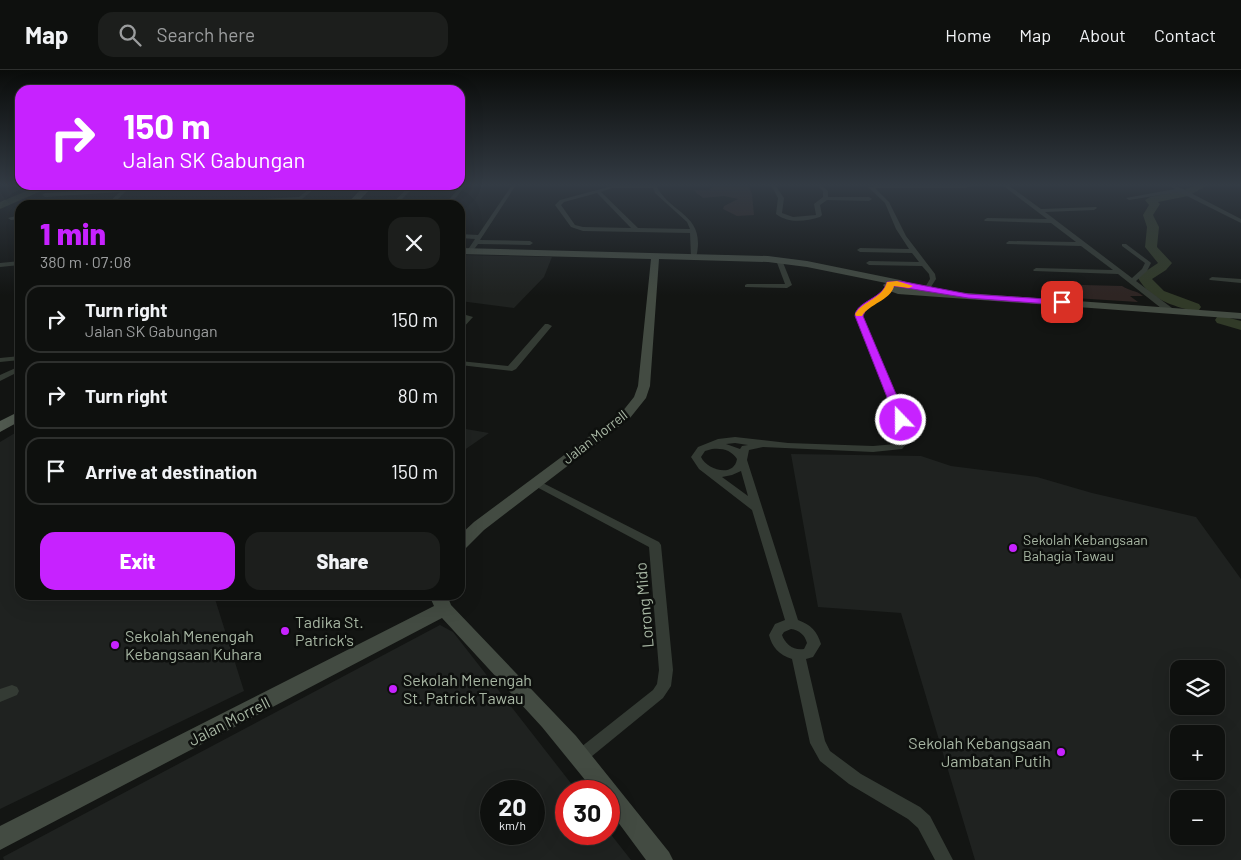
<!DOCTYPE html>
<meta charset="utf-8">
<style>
body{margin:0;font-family:Barlow,sans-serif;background:#1c1e1c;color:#f1f3f6;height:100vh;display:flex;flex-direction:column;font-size:19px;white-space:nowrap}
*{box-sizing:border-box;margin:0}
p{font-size:16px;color:#9b9d9e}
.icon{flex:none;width:28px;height:28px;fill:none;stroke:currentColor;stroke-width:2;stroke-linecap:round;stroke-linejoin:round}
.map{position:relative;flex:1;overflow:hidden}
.side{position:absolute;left:15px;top:130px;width:450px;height:400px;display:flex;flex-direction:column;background:#0e100e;border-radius:15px;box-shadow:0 5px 20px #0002,0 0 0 1px #2e302e}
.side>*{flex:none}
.guide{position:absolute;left:15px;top:15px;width:450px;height:105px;border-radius:15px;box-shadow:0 5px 20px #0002,0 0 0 1px #2e302e;background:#c722ff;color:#fff;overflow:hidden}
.buttons{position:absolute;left:1170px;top:590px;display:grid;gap:10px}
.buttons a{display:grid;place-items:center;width:55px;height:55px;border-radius:10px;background:#0e100e;box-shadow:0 5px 20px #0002,0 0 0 1px #2e302e;font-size:25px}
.speed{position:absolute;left:480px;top:710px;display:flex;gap:10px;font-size:25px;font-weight:700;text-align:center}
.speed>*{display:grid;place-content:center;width:65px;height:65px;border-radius:50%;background:#0e100e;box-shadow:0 5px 20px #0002,0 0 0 1px #2e302e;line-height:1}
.speed small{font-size:12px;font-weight:400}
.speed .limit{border:8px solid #d22;background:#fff;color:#111}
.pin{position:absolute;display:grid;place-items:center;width:42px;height:42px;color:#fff;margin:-21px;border-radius:10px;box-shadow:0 2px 8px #0006}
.me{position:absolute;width:55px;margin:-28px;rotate:338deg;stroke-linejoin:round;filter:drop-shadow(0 0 4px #0008)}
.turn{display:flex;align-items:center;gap:18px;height:105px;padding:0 25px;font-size:22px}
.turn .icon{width:65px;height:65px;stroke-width:2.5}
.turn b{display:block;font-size:35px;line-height:42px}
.round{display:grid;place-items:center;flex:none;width:52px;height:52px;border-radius:15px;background:#1c1e1c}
.overview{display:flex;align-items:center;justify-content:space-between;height:85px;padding:0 25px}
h1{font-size:30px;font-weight:800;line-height:38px;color:#c722ff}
.button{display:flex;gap:10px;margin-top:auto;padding:10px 25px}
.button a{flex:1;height:58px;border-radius:15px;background:#c722ff;color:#fff;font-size:20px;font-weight:800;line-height:58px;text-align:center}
.button a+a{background:#1c1e1c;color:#f1f3f6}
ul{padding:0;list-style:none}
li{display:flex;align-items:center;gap:15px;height:68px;margin:0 10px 8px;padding:0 15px;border:2px solid #2e302e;border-radius:15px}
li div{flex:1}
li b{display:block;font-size:19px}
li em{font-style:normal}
header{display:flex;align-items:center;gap:30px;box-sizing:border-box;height:70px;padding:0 25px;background:#0e100e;border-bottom:1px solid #2e302e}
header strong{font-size:24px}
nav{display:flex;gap:28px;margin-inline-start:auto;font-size:18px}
.search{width:350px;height:45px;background:#1c1e1c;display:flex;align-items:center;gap:12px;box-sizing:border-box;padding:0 18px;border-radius:15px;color:#9b9d9e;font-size:19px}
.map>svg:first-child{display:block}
.built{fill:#1f2220;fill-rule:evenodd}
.green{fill:#2e2523}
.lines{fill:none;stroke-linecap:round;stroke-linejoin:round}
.river{fill:#313a28;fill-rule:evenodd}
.street{fill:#343b34;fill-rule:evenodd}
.secondary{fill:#434b42;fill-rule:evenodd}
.primary{fill:#515a50;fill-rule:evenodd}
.route{fill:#c722ff;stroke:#8116a6}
.slow{fill:#f59e0b}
.poi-dot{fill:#c722ff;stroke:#0e100e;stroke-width:2}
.labels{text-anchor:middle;stroke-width:5;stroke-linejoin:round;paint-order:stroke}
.street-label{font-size:14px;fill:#a8b7a4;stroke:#0e100e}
.poi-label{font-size:14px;fill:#a8b7a4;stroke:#0e100e;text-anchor:start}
.near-street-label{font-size:16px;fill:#a8b7a4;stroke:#0e100e}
.near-poi-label{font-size:16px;fill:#a8b7a4;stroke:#0e100e;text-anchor:start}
</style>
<header>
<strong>Map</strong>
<div class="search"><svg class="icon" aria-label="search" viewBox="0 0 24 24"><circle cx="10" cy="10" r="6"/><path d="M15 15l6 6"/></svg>Search here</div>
<nav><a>Home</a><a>Map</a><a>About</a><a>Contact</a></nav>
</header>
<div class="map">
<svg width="1241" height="790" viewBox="0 0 1241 790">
<rect width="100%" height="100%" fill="#131513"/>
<!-- built -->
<path class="built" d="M 460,185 L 463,185 L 552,187 L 544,207 L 514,238 L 460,231 Z
M 460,358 L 489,363 L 460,383 Z
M 20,360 L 20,525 L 218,525 L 215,529 L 244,621 L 0,739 L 0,372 Z
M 791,384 L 921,386 L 951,396 L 1037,407 L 1092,423 L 1196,447 L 1241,509 L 1241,790 L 975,790 L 901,543 L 818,537 ZM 1179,599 L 1216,599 L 1216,636 L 1179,636 ZM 1179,664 L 1216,664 L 1216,701 L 1179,701 ZM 1179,729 L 1216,729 L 1216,766 L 1179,766 Z
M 440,555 L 453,562 L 577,721 L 566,721 L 566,764 L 609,764 L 609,762 L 631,790 L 4,790 L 3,787 ZM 491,721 L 534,721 L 534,764 L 491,764 Z"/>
<!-- green -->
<path class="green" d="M 699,115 L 748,115 L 752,124 L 754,145 L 737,146 L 723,139 L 724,136 L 738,129 L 724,126 L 703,128 L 693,120 L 709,120 L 714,115 Z
M 1045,214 L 1122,216 C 1129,221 1136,220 1143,226 L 1130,226 L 1138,232 L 1058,227 Z"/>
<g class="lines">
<!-- river -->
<path class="river" d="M 41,115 L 55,115 L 0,139 L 0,132 Z
M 1196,115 L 1208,115 L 1188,126 L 1158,132 L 1160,134 L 1153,145 L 1159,157 L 1157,177 L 1172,193 L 1166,200 L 1152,209 L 1164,221 L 1199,234 L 1201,237 L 1199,240 L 1194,241 C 1172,236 1150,229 1138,208 L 1143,203 L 1158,193 L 1145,177 L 1147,157 L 1143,145 L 1149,135 L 1145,130 L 1150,127 L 1181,121 Z
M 1222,246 L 1241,251 L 1241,260 L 1217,253 L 1215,250 L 1217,247 Z"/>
<!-- street -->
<path class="street" d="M 181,115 L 191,116 L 189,117 L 126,121 L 112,135 L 106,135 L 120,122 L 45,127 L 42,125 L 45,123 Z
M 314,115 L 319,115 L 297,133 L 295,130 L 216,135 L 189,135 L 192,133 L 299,127 Z
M 411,115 L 416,115 L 396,135 L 390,135 Z
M 462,115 L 466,115 L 450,135 L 444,135 Z
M 512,115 L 516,115 L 480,170 L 530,171 L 533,173 L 530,175 L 478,174 L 472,182 L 468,182 L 467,181 L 475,169 L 460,168 L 460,164 L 478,165 Z
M 652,115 L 656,115 C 670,145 707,143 696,188 L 691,187 L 690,163 L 583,161 L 571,157 L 555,135 L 560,130 L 612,116 ZM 612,118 L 653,118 L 655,123 L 687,152 L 690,159 L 638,158 L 601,122 ZM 597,123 L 631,158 L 583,157 L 575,155 L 561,135 L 564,132 Z
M 771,115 L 775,115 L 784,128 L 782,143 L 793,147 L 816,145 L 814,134 L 823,127 L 823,121 L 817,115 L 821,115 L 828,121 L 828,127 L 869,127 L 872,129 L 869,131 L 827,130 L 820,135 L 822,145 L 820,147 C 806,151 789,154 776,144 L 778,128 Z
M 882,115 L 980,115 L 964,118 L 875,118 L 889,132 L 906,166 L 935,204 L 936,209 L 929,220 L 924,219 L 930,209 L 929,204 L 922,196 L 869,195 L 866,193 L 869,191 L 919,192 L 912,183 L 860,182 L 857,180 L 860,178 L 909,179 L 896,159 L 885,133 L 868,117 Z
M 993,115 L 1008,115 L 1041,139 L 1096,137 L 1097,138 L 1094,140 L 1045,142 L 1132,208 L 1142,199 L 1145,193 L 1122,176 L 1122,174 L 1126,174 L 1150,192 L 1151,193 L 1147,201 L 1136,211 L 1172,238 L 1172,242 L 1166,242 L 1118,204 L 1034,201 L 1033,200 L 1036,198 L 1113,200 L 1081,176 L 1007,174 L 1006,173 L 1009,171 L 1076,172 L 1051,153 L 985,151 L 984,150 L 987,148 L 1047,149 L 1005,117 Z
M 1168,115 L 1173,115 L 1183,119 L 1241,149 L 1241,153 L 1179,122 L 1129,130 L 1126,128 L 1175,119 Z
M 20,145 L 20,149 L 11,150 L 8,148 Z
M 779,188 L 782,190 L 792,215 L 787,218 L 745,217 L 745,215 L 747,214 L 785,214 L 776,190 Z
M 20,191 L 20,195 L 0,197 L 0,193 Z
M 1212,207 L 1241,209 L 1241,213 L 1210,210 L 1209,209 Z
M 888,217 L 893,218 L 865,240 L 863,243 L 863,246 L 913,366 L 902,379 L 873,382 L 763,377 L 749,380 L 747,390 L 798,550 C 811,555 817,561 821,574 L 813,587 L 806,589 L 825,671 L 830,681 L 861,704 L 920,737 L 930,746 L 953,790 L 935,790 L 918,758 L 908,749 L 849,714 L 820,691 L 810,673 L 792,589 C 779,585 772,577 769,565 L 775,554 L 785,550 L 752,440 L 699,399 L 691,387 L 698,377 L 718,369 L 735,367 L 788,373 L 873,376 L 896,374 L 903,366 L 855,246 L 855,242 ZM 735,373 L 748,375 L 742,376 L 740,379 L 726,374 ZM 712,379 C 723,378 731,380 737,389 C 734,408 707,400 701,387 L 705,381 ZM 741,401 L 748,426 L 722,407 L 732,405 ZM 791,559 C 799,560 805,565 807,573 L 804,579 C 794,581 785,574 782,565 L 784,562 Z
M 466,245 L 473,247 L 463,258 L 460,258 L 460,252 Z
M 545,254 L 548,254 L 552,256 L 516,299 L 512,301 L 460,295 L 460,291 L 508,296 Z
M 20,286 L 20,290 L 0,292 L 0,288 Z
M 20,296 L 20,301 L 0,311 L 0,305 Z
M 537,410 L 659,472 L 661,475 L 673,600 L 671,616 L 663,628 L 586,691 L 581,693 L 576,691 L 573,686 L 576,681 L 653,620 L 657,614 L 659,600 L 649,477 L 533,415 L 532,413 Z
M 12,615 L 17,617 L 19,621 L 17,625 L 0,632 L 0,619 Z"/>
<!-- secondary -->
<path class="secondary" d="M 460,178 L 768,186 L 807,191 L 900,210 L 909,213 L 913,219 L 1241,243 L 1241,249 L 898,224 L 887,220 L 883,215 L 886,213 L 807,197 L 768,192 L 659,189 L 650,316 L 646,328 L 630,348 L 484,460 L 466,478 L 460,480 L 460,465 L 474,452 L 622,342 L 634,327 L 638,316 L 651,189 L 460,184 ZM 897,215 L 902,217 L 894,216 Z
M 429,525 L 447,525 L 451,535 L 576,666 L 669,782 L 673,790 L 646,790 L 609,740 L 609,721 L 594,721 L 542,657 L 442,548 L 0,780 L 0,756 L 434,536 Z"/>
<!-- primary -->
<path class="primary" d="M 365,115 L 374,115 L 355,135 L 346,135 Z
M 20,341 L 20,351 L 0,362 L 0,351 Z"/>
</g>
<!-- sky -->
<linearGradient id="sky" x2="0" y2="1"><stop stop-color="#0a0c0a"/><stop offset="0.51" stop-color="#333b44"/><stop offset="1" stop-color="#333b44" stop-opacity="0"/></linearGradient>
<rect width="1241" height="225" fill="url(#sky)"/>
<!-- route -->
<path class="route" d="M 900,211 L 968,224 L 1062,230 L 1066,232 L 1062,235 L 968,228 L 894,216 C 889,230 866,233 863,246 L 907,350 L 901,353 L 896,350 L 855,246 C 856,231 883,229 887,212 Z"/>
<!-- slow -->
<path class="slow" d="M 897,211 L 913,216 L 909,218 L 894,216 C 891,230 869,234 862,246 L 856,246 L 855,244 C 863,231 883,228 887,212 Z"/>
<!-- markers -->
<g class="poi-dot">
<circle cx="1013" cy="478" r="5"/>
<circle cx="285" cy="561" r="5"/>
<circle cx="115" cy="575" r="5"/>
<circle cx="393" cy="619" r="5"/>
<circle cx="1061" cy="682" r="5"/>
</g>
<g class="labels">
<!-- street labels -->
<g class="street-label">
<text transform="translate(595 367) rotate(-38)" y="5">Jalan Morrell</text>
</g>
<!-- poi labels -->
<g class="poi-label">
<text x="1023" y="475">Sekolah Kebangsaan<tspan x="1023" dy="16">Bahagia Tawau</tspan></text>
</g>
<!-- near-street labels -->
<g class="near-street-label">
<text transform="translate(644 535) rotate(-95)" y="6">Lorong Mido</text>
<text transform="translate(229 651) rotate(-27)" y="6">Jalan Morrell</text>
</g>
<!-- near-poi labels -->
<g class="near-poi-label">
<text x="295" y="558">Tadika St.<tspan x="295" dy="18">Patrick's</tspan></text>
<text x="125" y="572">Sekolah Menengah<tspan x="125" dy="18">Kebangsaan Kuhara</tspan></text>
<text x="403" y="616">Sekolah Menengah<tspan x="403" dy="18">St. Patrick Tawau</tspan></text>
<text x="1051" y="679" text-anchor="end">Sekolah Kebangsaan<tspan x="1051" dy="18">Jambatan Putih</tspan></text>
</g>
</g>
</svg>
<div class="buttons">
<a><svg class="icon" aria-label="layers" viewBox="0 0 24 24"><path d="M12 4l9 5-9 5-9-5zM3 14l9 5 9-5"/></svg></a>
<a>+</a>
<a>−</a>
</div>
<div class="speed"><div>20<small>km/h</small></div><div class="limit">30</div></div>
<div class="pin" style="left:1062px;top:232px;background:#d93025"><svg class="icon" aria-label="arrive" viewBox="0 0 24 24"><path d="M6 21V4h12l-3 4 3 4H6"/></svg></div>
<svg class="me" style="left:901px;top:350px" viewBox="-20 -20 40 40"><circle r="17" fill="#c722ff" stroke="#fff" stroke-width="3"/><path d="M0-11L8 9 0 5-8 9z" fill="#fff"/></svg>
<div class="guide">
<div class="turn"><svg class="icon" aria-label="right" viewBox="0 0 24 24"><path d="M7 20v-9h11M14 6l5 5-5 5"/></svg><div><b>150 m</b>Jalan SK Gabungan</div></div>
</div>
<section class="side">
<div class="overview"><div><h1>1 min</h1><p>380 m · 07:08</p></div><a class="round"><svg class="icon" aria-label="close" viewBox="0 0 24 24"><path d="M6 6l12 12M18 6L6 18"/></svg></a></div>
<ul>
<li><svg class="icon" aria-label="right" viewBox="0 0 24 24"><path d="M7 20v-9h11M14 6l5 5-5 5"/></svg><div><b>Turn right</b><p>Jalan SK Gabungan</p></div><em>150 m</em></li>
<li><svg class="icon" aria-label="right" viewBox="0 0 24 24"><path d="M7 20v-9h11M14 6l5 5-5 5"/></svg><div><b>Turn right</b></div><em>80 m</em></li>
<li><svg class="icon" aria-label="arrive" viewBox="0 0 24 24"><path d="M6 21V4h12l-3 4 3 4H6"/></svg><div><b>Arrive at destination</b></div><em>150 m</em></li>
</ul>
<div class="button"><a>Exit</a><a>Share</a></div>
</section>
</div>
